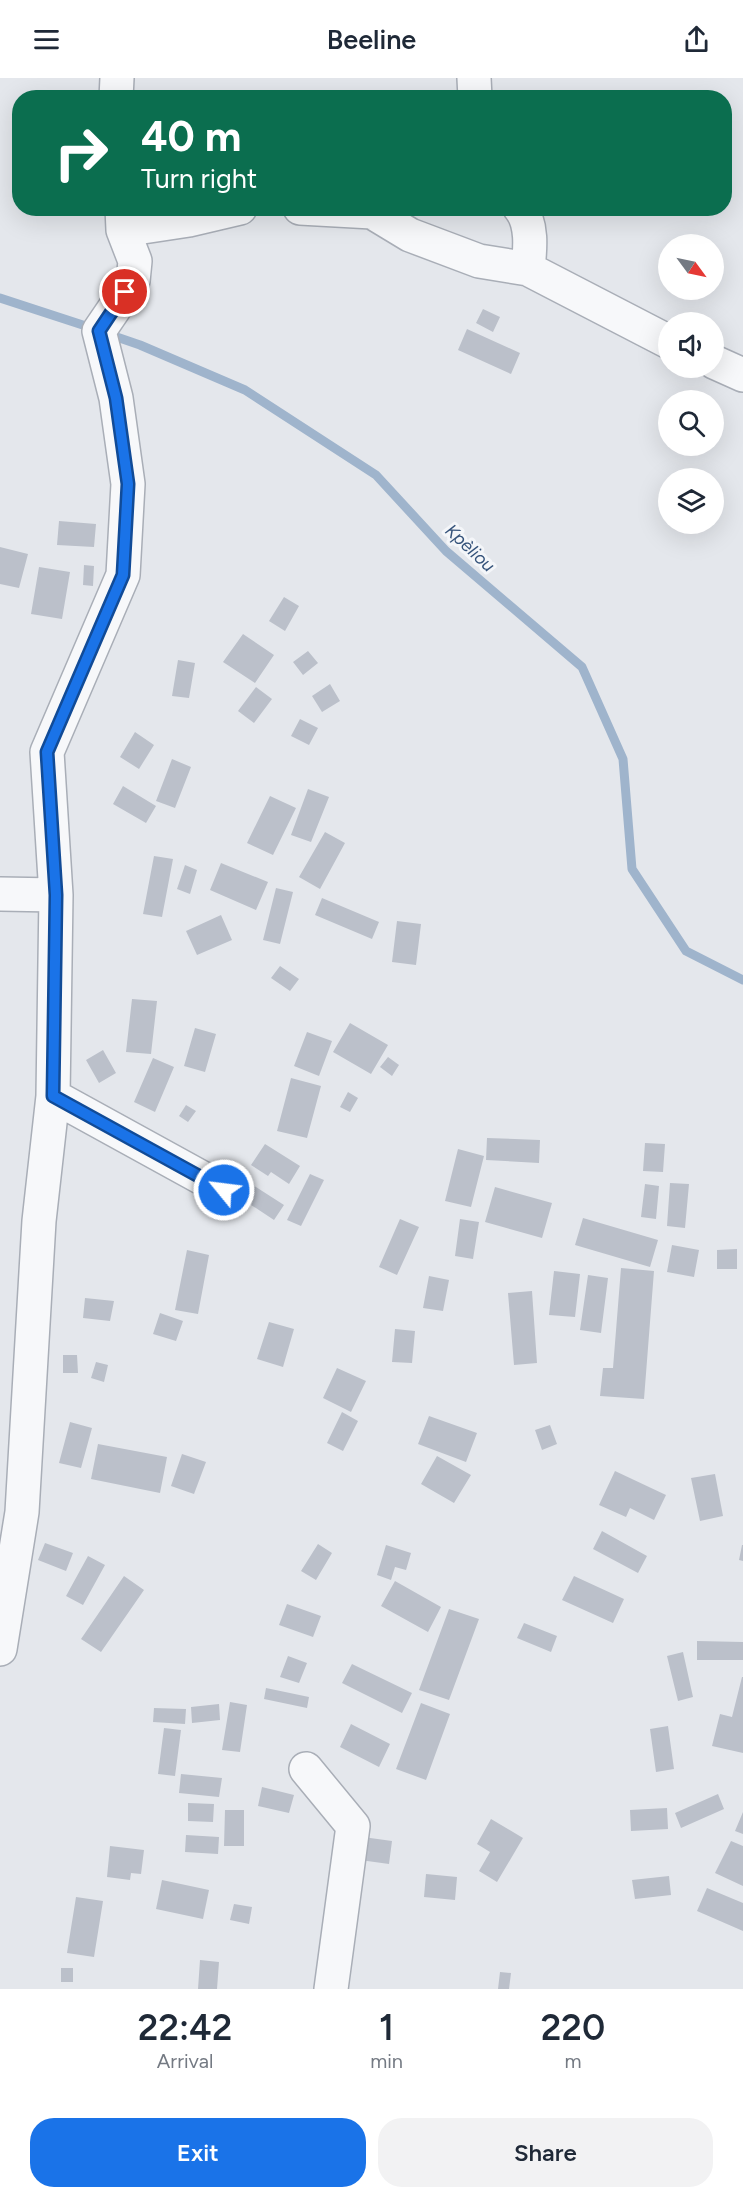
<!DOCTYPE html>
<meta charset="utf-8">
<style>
body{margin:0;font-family:Figtree,sans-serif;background:#f2f2f3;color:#1f2937;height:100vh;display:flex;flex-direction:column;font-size:22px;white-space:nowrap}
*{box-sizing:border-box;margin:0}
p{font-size:20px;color:#747a83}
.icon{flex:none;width:33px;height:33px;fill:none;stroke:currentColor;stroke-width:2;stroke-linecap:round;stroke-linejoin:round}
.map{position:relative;height:1911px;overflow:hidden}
.sheet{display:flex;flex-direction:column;background:#fff;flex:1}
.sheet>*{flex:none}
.top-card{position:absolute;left:12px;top:12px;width:720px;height:126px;border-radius:24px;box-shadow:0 6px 24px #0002;background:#0b6e4f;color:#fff;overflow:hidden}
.needle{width:39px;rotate:123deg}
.fabs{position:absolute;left:658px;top:156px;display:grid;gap:12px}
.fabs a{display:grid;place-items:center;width:66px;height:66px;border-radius:50%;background:#fff;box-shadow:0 6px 24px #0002;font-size:30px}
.pin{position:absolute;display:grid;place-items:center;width:51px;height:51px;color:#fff;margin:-26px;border:3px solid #fff;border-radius:50%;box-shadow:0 2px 6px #0007}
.me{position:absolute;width:66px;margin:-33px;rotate:299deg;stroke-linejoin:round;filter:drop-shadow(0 0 4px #0008)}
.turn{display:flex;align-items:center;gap:21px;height:126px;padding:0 30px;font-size:27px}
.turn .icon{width:78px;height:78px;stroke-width:2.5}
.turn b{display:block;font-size:42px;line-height:51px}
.eta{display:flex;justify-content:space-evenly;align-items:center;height:102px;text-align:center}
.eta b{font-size:36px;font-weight:600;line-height:42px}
.action{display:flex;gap:12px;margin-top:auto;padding:12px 30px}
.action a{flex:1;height:69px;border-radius:24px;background:#1a73e8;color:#fff;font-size:24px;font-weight:600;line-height:69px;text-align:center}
.action a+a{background:#f2f2f3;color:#1f2937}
header{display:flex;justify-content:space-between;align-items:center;height:78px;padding:0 30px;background:#fff;font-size:27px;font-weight:600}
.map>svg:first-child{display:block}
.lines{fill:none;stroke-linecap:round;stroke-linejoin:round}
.stream{stroke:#9fb4cc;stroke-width:9}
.building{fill:#bbc0ca}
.minor-casing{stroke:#a9aeb7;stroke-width:36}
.minor{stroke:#f7f8fa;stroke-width:33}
.route-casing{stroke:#114b97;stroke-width:15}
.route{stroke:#1a73e8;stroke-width:10}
.labels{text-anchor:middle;stroke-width:6;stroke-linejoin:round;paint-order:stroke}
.water-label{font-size:18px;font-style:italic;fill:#34527a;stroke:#f4f6f9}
</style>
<header><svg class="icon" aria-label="menu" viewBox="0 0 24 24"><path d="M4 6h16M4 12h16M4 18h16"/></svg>Beeline<svg class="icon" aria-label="share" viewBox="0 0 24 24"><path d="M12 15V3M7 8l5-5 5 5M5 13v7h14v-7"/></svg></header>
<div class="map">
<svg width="743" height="1911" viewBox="0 0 743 1911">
<rect width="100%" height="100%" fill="#e4e7ec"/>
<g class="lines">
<!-- stream -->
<path class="stream" d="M 0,220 L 95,251
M 108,256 L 140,267 L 245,312 L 376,397 L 446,473 L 582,589 L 623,681 L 632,791 L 686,873 L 743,902"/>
</g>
<!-- building -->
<path class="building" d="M 483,231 L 500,239 L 493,254 L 476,245 Z
M 467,251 L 520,275 L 511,296 L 458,272 Z
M 59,443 L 96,446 L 94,469 L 57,467 Z
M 0,469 L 28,476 L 19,510 L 0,506 Z
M 84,487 L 94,488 L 93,508 L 83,507 Z
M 39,489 L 70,494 L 62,541 L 31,536 Z
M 284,519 L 299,528 L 285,553 L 269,543 Z
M 243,556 L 274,577 L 255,605 L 223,584 Z
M 308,573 L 318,585 L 303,597 L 293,584 Z
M 178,582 L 195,585 L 189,620 L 172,618 Z
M 330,606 L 340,623 L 322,634 L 312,618 Z
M 256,609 L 272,621 L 254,645 L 238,633 Z
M 300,641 L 318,650 L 309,667 L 291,658 Z
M 135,654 L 154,667 L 139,691 L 120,679 Z
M 172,681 L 191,689 L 175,730 L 156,723 Z
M 123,708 L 156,728 L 146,745 L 113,726 Z
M 308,711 L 329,719 L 311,764 L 291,757 Z
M 270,718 L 296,730 L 273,777 L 247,765 Z
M 325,754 L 345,765 L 320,811 L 299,799 Z
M 154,778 L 173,781 L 162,839 L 143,836 Z
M 221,785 L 268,804 L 256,832 L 210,812 Z
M 185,787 L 197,792 L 190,816 L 177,811 Z
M 276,810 L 293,814 L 280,866 L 263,862 Z
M 322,820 L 379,844 L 372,861 L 315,837 Z
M 221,837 L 232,862 L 197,877 L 186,853 Z
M 397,843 L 421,846 L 416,887 L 392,884 Z
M 280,888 L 299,901 L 290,913 L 271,900 Z
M 132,921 L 157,923 L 151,976 L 126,974 Z
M 350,945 L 388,967 L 371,996 L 333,974 Z
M 195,950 L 216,956 L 205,994 L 184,988 Z
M 307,954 L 332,963 L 319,998 L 294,988 Z
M 103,972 L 116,995 L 99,1005 L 86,982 Z
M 388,979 L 399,987 L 392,998 L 380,989 Z
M 153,980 L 174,989 L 155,1034 L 134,1024 Z
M 291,1000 L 321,1008 L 307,1060 L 277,1053 Z
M 348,1014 L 358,1020 L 350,1034 L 340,1029 Z
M 186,1027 L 196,1033 L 188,1044 L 179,1038 Z
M 487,1060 L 540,1062 L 539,1085 L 486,1082 Z
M 645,1065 L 665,1066 L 663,1094 L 643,1093 Z
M 265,1066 L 300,1088 L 289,1106 L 271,1094 L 268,1098 L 251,1087 Z
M 458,1071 L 484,1078 L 471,1129 L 445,1123 Z
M 310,1096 L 324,1102 L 301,1148 L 287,1142 Z
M 248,1104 L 284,1127 L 274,1142 L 239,1119 Z
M 670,1105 L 689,1106 L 685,1150 L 667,1148 Z
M 645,1106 L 659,1108 L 656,1141 L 641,1139 Z
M 495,1109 L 552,1125 L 542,1160 L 485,1144 Z
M 583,1140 L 658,1162 L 650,1189 L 575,1167 Z
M 400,1141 L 419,1149 L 397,1197 L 379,1189 Z
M 460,1141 L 479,1144 L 473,1181 L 455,1178 Z
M 672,1167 L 699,1172 L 694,1199 L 667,1194 Z
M 737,1171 L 737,1191 L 717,1191 L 717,1172 Z
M 187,1172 L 209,1177 L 198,1236 L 175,1232 Z
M 621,1190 L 654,1193 L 644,1321 L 600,1318 L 603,1290 L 613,1290 Z
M 554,1193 L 580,1196 L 575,1239 L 549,1237 Z
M 588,1197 L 608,1200 L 601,1255 L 580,1252 Z
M 429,1198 L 449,1202 L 443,1233 L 423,1230 Z
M 532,1213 L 537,1285 L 514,1287 L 508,1215 Z
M 85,1220 L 114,1223 L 110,1243 L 83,1240 Z
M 160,1235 L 183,1243 L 176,1263 L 153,1256 Z
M 269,1244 L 294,1251 L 283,1289 L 257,1281 Z
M 395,1251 L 415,1253 L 412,1285 L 392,1284 Z
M 63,1277 L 77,1277 L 78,1295 L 63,1295 Z
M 96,1284 L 108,1287 L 104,1304 L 91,1300 Z
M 337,1290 L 366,1303 L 351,1334 L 323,1320 Z
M 342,1334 L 358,1343 L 343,1373 L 327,1365 Z
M 429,1338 L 477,1355 L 466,1384 L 418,1366 Z
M 70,1344 L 92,1350 L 81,1390 L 59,1385 Z
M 550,1347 L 557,1366 L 542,1372 L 535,1352 Z
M 98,1366 L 167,1379 L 160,1415 L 91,1401 Z
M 182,1376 L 206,1384 L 194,1416 L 171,1408 Z
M 437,1378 L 471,1397 L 454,1425 L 421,1406 Z
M 615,1393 L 666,1417 L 654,1442 L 630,1430 L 626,1439 L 599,1427 Z
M 715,1396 L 723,1438 L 700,1443 L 691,1400 Z
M 602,1453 L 647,1478 L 638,1495 L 593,1471 Z
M 45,1465 L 73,1475 L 66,1493 L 38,1482 Z
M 318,1466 L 332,1475 L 316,1502 L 301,1493 Z
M 386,1467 L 411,1475 L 406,1492 L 395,1489 L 391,1502 L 377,1497 Z
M 742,1467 L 743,1467 L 743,1483 L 739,1482 Z
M 88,1478 L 105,1487 L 83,1527 L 66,1518 Z
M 124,1498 L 144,1512 L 101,1574 L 81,1561 Z
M 574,1498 L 624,1521 L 613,1545 L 562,1522 Z
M 395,1503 L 441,1529 L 428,1554 L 381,1528 Z
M 287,1526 L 321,1538 L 313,1559 L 279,1547 Z
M 449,1531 L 479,1541 L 449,1622 L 419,1612 Z
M 524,1545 L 557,1558 L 551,1574 L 517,1560 Z
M 697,1563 L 743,1564 L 743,1582 L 697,1582 Z
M 683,1574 L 693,1619 L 678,1623 L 667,1578 Z
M 288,1578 L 307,1585 L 299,1605 L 280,1599 Z
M 352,1586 L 412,1615 L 402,1635 L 342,1605 Z
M 742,1599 L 743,1599 L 743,1675 L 712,1668 L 720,1636 L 732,1639 Z
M 266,1610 L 309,1619 L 307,1630 L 264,1621 Z
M 230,1624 L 247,1627 L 240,1674 L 222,1672 Z
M 421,1625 L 450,1636 L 426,1702 L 396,1691 Z
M 219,1626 L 220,1642 L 192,1645 L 191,1629 Z
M 154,1630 L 186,1631 L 185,1646 L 153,1644 Z
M 351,1646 L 390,1666 L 379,1689 L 340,1669 Z
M 668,1648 L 674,1691 L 656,1694 L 650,1651 Z
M 164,1650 L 181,1652 L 175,1698 L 158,1696 Z
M 181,1696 L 222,1700 L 219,1719 L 179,1715 Z
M 262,1709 L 294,1717 L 289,1735 L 258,1728 Z
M 718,1716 L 724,1731 L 681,1750 L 675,1735 Z
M 188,1725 L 214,1726 L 213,1744 L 188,1743 Z
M 667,1730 L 668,1751 L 631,1753 L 630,1732 Z
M 225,1732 L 244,1732 L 244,1768 L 224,1768 Z
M 743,1734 L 743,1756 L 735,1753 Z
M 491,1741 L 523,1760 L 497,1804 L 479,1793 L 490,1774 L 477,1766 Z
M 186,1757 L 219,1759 L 218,1776 L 185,1774 Z
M 363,1759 L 392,1763 L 389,1786 L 360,1782 Z
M 731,1763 L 743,1768 L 743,1808 L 715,1795 Z
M 110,1768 L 144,1772 L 141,1796 L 131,1795 L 130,1802 L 107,1799 Z
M 426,1796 L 457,1799 L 455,1822 L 424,1819 Z
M 669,1798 L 671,1817 L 635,1821 L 632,1802 Z
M 162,1802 L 209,1812 L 203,1841 L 156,1831 Z
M 707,1810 L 743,1825 L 743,1853 L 697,1833 Z
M 76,1819 L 103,1823 L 94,1879 L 67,1875 Z
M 234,1826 L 252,1829 L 249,1846 L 230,1842 Z
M 200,1882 L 219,1884 L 217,1911 L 198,1911 Z
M 61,1890 L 73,1890 L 73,1904 L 61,1904 Z
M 500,1894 L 511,1895 L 509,1911 L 498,1911 Z"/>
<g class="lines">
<defs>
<path id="minor" d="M 474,0 L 475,20
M 116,20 L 117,0
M 300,130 L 372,134 L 410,157 L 479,183 L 528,191 L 669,264
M 520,130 C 533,146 530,172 528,191
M 123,152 L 189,142 L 240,130
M 714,284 L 743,297
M 0,816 L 56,817 L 53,1018 L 39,1143 L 22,1434 L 0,1571
M 56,817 L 47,674 L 123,497 L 128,406 L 116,320 L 99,253 L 133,203 L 135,183 L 123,152 L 122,130
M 53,1018 L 224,1112
M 306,1691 L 353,1748 L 331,1911"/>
</defs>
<!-- minor casing -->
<use href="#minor" class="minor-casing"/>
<!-- minor -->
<use href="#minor" class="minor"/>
</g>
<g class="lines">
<defs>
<path id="route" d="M 125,214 L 99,253 L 116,320 L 128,406 L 123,497 L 47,674 L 56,817 L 53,1018 L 224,1112"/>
</defs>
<!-- route casing -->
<use href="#route" class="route-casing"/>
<!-- route -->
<use href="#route" class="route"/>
</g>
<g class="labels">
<!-- water labels -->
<g class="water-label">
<text transform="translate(470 470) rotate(43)" y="6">Kpèliou</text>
</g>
</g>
</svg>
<div class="fabs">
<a><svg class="needle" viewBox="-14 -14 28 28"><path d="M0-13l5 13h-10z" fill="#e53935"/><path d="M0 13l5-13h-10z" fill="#747a83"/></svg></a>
<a><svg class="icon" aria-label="sound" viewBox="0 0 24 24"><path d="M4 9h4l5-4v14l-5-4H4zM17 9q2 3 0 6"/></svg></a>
<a><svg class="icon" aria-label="search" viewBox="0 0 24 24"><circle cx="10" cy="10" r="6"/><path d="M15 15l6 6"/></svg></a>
<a><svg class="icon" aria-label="layers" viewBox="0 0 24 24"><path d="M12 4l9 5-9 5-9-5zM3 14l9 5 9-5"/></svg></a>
</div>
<div class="pin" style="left:125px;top:214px;background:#d93025"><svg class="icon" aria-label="arrive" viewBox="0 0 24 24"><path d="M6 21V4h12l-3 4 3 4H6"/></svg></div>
<svg class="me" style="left:224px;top:1112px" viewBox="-20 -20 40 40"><circle r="17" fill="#1a73e8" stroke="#fff" stroke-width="3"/><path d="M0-11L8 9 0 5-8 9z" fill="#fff"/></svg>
<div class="top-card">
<div class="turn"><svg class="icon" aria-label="right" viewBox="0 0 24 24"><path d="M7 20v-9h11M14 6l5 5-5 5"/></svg><div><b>40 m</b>Turn right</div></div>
</div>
</div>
<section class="sheet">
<div class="eta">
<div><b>22:42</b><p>Arrival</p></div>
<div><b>1</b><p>min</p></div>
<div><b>220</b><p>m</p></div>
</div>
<div class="action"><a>Exit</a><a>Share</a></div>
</section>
